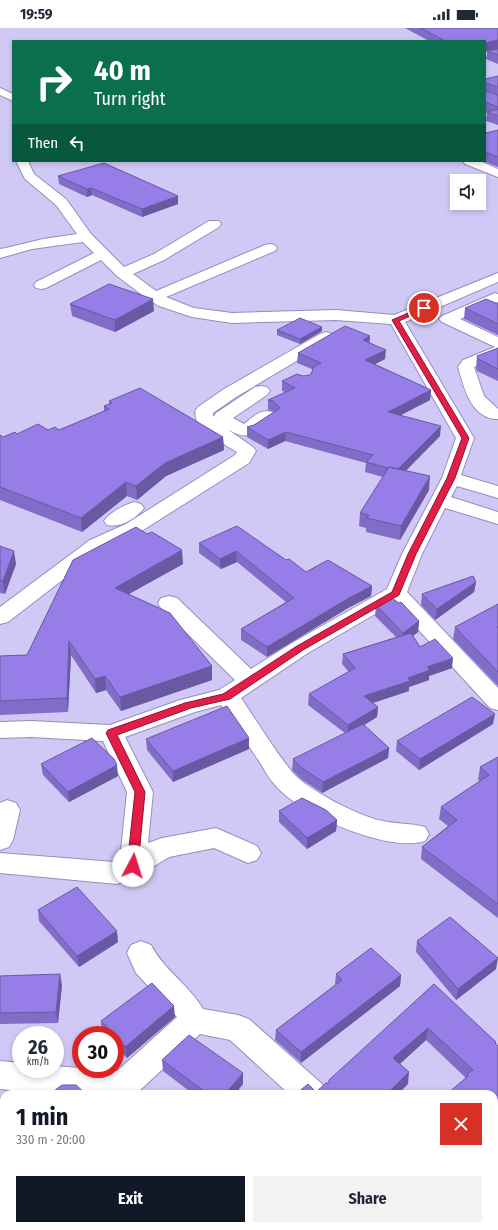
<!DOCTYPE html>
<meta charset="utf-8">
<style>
body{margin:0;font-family:"Fira Sans Condensed",sans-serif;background:#f2f2f3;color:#1f2937;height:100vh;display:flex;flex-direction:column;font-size:15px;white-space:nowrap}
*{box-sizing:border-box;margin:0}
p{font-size:13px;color:#747a83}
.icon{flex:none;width:22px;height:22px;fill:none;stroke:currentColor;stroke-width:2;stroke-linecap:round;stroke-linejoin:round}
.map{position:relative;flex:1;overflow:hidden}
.details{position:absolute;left:0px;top:1062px;width:498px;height:140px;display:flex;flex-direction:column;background:#fff;border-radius:12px 12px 0 0;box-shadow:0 2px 6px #0003}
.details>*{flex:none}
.hud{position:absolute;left:12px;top:12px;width:474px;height:122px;border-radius:0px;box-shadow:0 2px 6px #0003;background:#0b6e4f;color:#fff;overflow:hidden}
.fabs{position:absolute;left:450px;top:146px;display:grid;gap:8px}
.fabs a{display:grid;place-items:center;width:36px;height:36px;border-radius:0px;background:#fff;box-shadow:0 2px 6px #0003;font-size:20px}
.speed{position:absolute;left:12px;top:998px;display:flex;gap:8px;font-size:20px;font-weight:700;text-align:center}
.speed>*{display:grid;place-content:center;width:52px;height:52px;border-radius:50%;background:#fff;box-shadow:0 2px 6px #0003;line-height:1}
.speed small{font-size:10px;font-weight:400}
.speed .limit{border:6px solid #d22;background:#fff;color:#111}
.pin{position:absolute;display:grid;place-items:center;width:34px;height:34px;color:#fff;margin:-17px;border:2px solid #fff;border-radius:50%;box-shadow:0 1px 4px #0007}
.me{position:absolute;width:44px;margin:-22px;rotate:5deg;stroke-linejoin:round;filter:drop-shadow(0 0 3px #0008)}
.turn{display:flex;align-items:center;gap:14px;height:84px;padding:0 16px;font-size:18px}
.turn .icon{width:52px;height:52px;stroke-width:2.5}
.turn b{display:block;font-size:28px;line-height:34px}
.then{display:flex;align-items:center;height:38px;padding:0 16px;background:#0003;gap:8px;font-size:15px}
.round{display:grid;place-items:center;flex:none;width:42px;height:42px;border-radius:0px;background:#f2f2f3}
.summary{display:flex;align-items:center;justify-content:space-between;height:68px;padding:0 16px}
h1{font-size:24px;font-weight:700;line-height:30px;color:#111827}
.cta{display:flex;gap:8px;margin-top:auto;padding:8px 16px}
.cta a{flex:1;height:46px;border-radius:0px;background:#111827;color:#fff;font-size:16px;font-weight:700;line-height:46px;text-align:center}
.cta a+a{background:#f2f2f3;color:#1f2937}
.status{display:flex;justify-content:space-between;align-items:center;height:28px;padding:0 20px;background:#fff;direction:ltr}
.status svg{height:11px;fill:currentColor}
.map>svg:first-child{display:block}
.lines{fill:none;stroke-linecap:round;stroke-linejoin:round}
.minor-casing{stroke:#968cc2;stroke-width:2}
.minor{fill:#fff;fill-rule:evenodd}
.wall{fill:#816cc7}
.shaded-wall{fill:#6958a2}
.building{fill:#967de7;stroke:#6958a2}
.route{fill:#e11d48;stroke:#92132f}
</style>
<div class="status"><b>19:59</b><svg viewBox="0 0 49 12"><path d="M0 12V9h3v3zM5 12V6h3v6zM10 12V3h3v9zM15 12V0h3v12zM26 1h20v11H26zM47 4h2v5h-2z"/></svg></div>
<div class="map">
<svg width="498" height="1202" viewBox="0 0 498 1202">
<rect width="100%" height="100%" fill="#d0c9f6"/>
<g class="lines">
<defs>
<path id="minor" d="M 498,22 L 498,28 L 485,30 L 485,24 Z
M 0,60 L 13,66 L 13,73 L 0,67 Z
M 16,133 L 28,133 L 34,146 L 66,171 L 91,206 L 124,239 L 154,226 L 209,193 L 219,193 L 221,196 L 219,199 L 164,232 L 133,246 L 156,263 L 265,217 L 270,216 L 275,217 L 277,220 L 275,223 L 166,269 L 194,280 L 232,285 L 336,282 L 394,287 L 498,245 L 498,254 L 405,294 L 474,410 L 461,447 L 498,458 L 498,470 L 457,458 L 451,469 L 498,484 L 498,496 L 445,480 L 422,526 L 407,564 L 498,660 L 498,682 L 490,680 L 394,575 L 308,625 L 241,670 C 258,695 274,722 293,745 C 308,762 360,789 383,793 C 397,796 411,795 425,799 L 429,806 L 425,813 C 388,825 301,787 276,758 C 269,751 264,741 259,733 C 246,714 234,696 221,677 L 195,684 L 125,709 L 153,764 L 148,815 L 162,810 L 216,800 L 257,818 L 261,825 L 257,832 L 248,835 L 214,820 L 169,829 L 143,845 L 117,856 L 0,845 L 0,825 L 115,834 L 120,832 L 127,764 L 103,713 L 31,709 L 0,710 L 0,694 L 31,693 L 110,697 L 180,672 L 219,662 L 235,652 L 161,580 L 158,575 L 161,570 L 169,568 L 177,570 L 251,641 L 292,615 L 387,561 L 402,526 L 442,450 L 456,410 L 391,296 L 336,292 L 232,295 L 192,289 L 159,278 L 149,272 L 117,248 L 101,232 L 46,260 L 41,261 L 36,260 L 34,257 L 36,254 L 94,225 L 83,214 L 32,221 L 0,230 L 0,221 L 6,220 L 43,211 L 77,206 L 56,177 L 25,151 Z
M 463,133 L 480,133 L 498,141 L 498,149 L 465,136 Z
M 495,265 L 498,266 L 498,274 L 460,291 L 498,309 L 498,329 L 474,339 L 484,368 L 498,381 L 498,391 C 471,391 464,360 458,339 L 463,332 L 495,319 L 442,294 L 439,291 L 442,288 Z
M 326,304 L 332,306 L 334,309 L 332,312 L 236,369 L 213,385 L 213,389 L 216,385 L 255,359 L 261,358 L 267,359 L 270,363 L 267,367 L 233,390 L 244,396 C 253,389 260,381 272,384 L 275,388 C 272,393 267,396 262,399 C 248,410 243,410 227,401 L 253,419 L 256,423 L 249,435 L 140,504 L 104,520 L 8,594 L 0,596 L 0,579 L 90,512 L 126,496 L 235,427 L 237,424 C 228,419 200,401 197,393 C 195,390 196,386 195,383 L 198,379 L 224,361 L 320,306 Z
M 134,474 L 141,476 L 144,480 C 136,491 120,500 107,497 L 104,493 C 110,484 124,477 134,474 Z
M 7,772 L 16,775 L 20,782 L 13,812 L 9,819 L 0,822 L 0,775 Z
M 141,913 L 151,917 C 164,942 189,957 203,981 L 238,987 L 249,991 L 322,1056 L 327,1066 L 289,1066 L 230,1012 L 200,1006 L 136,1066 L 54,1066 L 0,1061 L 0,1033 L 21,1035 L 21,1041 L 55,1041 L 55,1038 L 117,1043 L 177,989 L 136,945 L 127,925 L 131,917 Z
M 45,1198 L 79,1198 L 80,1202 L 46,1202 Z
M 312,1198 L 347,1198 L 346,1202 L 311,1202 Z"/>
</defs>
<!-- minor casing -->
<use href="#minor" class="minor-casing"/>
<!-- minor -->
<use href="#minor" class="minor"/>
</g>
<!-- wall -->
<path class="wall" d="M 405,0 L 498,0 L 498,21 L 485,23 L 485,13 L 429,13 Z
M 498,21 L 498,36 L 486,31 L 487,23 Z
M 498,48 L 498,97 L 486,93 L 487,85 L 485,84 L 485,51 Z
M 498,102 L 498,139 L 483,133 L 485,133 L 485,103 L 486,105 Z
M 58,148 L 178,176 L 142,189 L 92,167 L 87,169 L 59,156 Z
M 70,276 L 154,283 L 115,304 L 72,288 Z
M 498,276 L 498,307 L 464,291 L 465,280 Z
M 322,299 L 322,303 L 300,316 L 277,307 L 277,302 Z
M 370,308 L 369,315 L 385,331 L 375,336 L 431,362 L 430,372 L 400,387 L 440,408 L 406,443 L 429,462 L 400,512 L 366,504 L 366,500 L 359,498 L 360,485 L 383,449 L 365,444 L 366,435 L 285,413 L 268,421 L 247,409 L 247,399 L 254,397 L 274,384 L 273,383 L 268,382 L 268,372 L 285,364 L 282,363 L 282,353 L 310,347 L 312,344 L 312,341 L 297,335 L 298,325 Z
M 498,320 L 498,353 L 477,343 L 476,340 L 477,328 Z
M 109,373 L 223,409 L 224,422 L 166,448 L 137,472 L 127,468 L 82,504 L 0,472 L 0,407 L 3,409 L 17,406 L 59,402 L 104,383 L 104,378 L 109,376 Z
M 199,515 L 286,532 L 306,544 L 372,558 L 371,568 L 348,580 L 267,629 L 241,612 L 241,601 L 286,574 L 237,534 L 221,541 L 199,525 Z
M 0,518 L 16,536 L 5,566 L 0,565 Z
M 73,532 L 183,536 L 129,566 L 212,638 L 212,652 L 121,683 L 106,662 L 96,665 L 71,627 L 68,684 L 0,687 L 0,628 L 27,627 Z
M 476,554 L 474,564 L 435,592 L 421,577 L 422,566 Z
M 498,576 L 498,658 L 453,611 L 455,599 Z
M 376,577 L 419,593 L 418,604 L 413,608 L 420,619 L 452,640 L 429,648 L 429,652 L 409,659 L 409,663 L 373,675 L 378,679 L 377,689 L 364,697 L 389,720 L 388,730 L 322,765 L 301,751 L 292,742 L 293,731 L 345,705 L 308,677 L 309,666 L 349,644 L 342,636 L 343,626 L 396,609 L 375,588 Z
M 493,696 L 419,742 L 396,723 L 397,713 Z
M 146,711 L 249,721 L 173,754 L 147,722 Z
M 498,729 L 498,890 L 421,831 L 422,819 L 448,798 L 439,791 L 441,779 L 480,753 L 478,752 L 480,739 Z
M 41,736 L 118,748 L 69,774 L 43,747 Z
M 279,783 L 337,792 L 336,803 L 307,821 L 279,794 Z
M 38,882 L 118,914 L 79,939 L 39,893 Z
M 417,913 L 496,941 L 456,972 L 416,924 Z
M 336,946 L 401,947 L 400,958 L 301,1035 L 275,1012 L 276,1002 L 335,957 Z
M 0,950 L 62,957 L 58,995 L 0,996 Z
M 434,956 L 496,1016 L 498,1089 L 494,1092 L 494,1066 L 466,1050 L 426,1012 L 400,1036 L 408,1056 L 316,1064 L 329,1055 Z
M 175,989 L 127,1030 L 115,1018 L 115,1007 L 105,1007 L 102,1004 L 101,993 Z
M 162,1032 L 243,1056 L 235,1066 L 193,1066 L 163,1043 Z
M 80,1198 L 151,1198 L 146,1202 L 82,1202 Z
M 173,1198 L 267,1198 L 271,1202 L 176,1202 Z
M 377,1198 L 413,1198 L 409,1202 L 381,1202 Z
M 433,1198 L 494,1198 L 498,1202 L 436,1202 Z"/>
<!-- shaded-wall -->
<path class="shaded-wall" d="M 498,12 L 498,21 L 485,23 L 485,15 Z
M 486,55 L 485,64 L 485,56 Z
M 91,160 L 92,167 L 87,169 L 87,161 Z
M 178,168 L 178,176 L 142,189 L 142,181 Z
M 153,271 L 154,283 L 115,304 L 115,292 Z
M 322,299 L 322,303 L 300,316 L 300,311 Z
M 370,308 L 369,317 L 363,312 Z
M 386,322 L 385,331 L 365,341 L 365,332 Z
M 431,362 L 430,372 L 388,394 L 388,384 Z
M 441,398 L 440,408 L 396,452 L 397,442 Z
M 286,404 L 285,413 L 268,421 L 268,412 Z
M 223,409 L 224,422 L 166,448 L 137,472 L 136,458 L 165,435 Z
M 430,448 L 429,462 L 400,512 L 401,498 Z
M 126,454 L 127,468 L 82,504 L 81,490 Z
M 182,522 L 183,536 L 116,573 L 115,560 Z
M 14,523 L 16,536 L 5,566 L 3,553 Z
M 236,523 L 237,534 L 221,541 L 220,531 Z
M 476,554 L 474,564 L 435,592 L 437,581 Z
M 372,558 L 371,568 L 348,580 L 267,629 L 267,619 L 349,570 Z
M 419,593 L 418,604 L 402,616 L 403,605 Z
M 69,613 L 71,627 L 68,684 L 67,670 Z
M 453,630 L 452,640 L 429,648 L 429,652 L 409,659 L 409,663 L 363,678 L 364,668 L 408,650 L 427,639 Z
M 212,638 L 212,652 L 121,683 L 120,669 Z
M 105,648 L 106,662 L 96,665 L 95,651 Z
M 378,679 L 377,689 L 348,707 L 348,697 Z
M 495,686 L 493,696 L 419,742 L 420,731 Z
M 249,710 L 249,721 L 173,754 L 173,743 Z
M 389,720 L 388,730 L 322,765 L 323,754 Z
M 117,737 L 118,748 L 69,774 L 68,764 Z
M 337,792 L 336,803 L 307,821 L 307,810 Z
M 117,903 L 118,914 L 79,939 L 77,928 Z
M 498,930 L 496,941 L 456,972 L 458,961 Z
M 60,946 L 62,957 L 58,995 L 56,984 Z
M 401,947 L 400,958 L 301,1035 L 301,1024 Z
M 174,978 L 175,989 L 127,1030 L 125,1019 Z
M 428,1000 L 426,1012 L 392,1043 L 393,1030 Z
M 409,1044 L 408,1056 L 398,1066 L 387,1066 Z
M 243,1045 L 243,1056 L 235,1066 L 225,1066 Z
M 498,1079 L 498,1089 L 494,1092 L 494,1082 Z
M 60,1198 L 61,1198 L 62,1202 L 55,1202 Z
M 133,1198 L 151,1198 L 146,1202 L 128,1202 Z
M 402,1198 L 413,1198 L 409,1202 L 398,1202 Z"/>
<!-- building -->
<path class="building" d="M 421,0 L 498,0 L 498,12 L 485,15 L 485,13 L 445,13 Z
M 498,21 L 498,27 L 487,23 Z
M 498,48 L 498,59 L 486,55 L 485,56 L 485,51 Z
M 485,63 L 498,67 L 498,79 L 485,74 Z
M 498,81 L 498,88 L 487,84 Z
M 498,102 L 498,129 L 485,124 L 485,103 L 486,105 Z
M 104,135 L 178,168 L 142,181 L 91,160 L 87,161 L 58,148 Z
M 109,256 L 153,271 L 115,292 L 70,276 Z
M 486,271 L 498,276 L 498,296 L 465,280 Z
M 300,290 L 322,299 L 300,311 L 277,302 Z
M 345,298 L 370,308 L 363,312 L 386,322 L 365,332 L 431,362 L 388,384 L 441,398 L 398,441 L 389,439 L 388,440 L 366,434 L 373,427 L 286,404 L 268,412 L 247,399 L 254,397 L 280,380 L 273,373 L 268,372 L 295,360 L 282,353 L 297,346 L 303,348 L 310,347 L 313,342 L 312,340 L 321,335 L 298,325 Z
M 498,320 L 498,341 L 478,331 L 477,328 Z
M 140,360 L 223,409 L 165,435 L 136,458 L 126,454 L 81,490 L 0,459 L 0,407 L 3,409 L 15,404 L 17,406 L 38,396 L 48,402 L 55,399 L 59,402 L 109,381 L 104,378 L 112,375 L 109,373 Z
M 389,439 L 430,448 L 401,498 L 367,490 L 369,487 L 360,485 Z
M 237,498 L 286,532 L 289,531 L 306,544 L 328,532 L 372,558 L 349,570 L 267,619 L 241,601 L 294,570 L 236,523 L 220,531 L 199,515 Z
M 136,499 L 147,506 L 152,504 L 182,522 L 115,560 L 170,585 L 212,638 L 120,669 L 105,648 L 95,651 L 69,613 L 67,670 L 0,673 L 0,628 L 27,627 L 73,532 Z
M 0,518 L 14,523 L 3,553 L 0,552 Z
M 473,548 L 476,554 L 437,581 L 422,566 Z
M 390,569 L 399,575 L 401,574 L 419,593 L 403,605 L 376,577 Z
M 498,576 L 498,598 L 497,599 L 498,600 L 498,644 L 455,599 Z
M 411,605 L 420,619 L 435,611 L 453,630 L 427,639 L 430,642 L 408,650 L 410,653 L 364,668 L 378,679 L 348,697 L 309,666 L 355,640 L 343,626 Z
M 472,669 L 495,686 L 420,731 L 397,713 Z
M 227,678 L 249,710 L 173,743 L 146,711 Z
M 363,696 L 389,720 L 323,754 L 302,740 L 293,731 Z
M 92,710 L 114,731 L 117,737 L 68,764 L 41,736 Z
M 498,729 L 498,876 L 422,819 L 457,792 L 441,779 L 489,747 L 480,739 Z
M 302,770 L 326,782 L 337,792 L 307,810 L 279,783 Z
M 77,859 L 117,903 L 77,928 L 38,882 Z
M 450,889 L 498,930 L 458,961 L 417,913 Z
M 371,920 L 401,947 L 301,1024 L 276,1002 L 342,952 L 336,946 Z
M 60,946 L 56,984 L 0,985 L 0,948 Z
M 152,955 L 174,978 L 125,1019 L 115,1008 L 115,1007 L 114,1007 L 101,993 Z
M 434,956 L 496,1014 L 495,1015 L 498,1018 L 498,1079 L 494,1082 L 494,1066 L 447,1066 L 468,1048 L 467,1046 L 473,1042 L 428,1000 L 393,1030 L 409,1044 L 387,1066 L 296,1066 L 308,1056 L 316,1064 L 326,1055 L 329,1055 L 329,1052 Z
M 189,1007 L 243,1045 L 225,1066 L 208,1066 L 162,1032 Z
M 62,1057 L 76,1057 L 86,1066 L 50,1066 Z
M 494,1131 L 498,1133 L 498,1202 L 446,1202 L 443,1198 L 494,1198 Z
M 4,1157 L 4,1198 L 60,1198 L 55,1202 L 0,1202 L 0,1161 Z
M 87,1198 L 133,1198 L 128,1202 L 90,1202 Z
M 183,1198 L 267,1198 L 271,1202 L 186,1202 Z
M 390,1198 L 402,1198 L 398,1202 L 394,1202 Z"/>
<!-- route -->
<path class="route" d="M 422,279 L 428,280 L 399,293 L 469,410 L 455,450 L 416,526 L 399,567 L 303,622 L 230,671 L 191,680 L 117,707 L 145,764 L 138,838 L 137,841 L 133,843 L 129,841 L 127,838 L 135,764 L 106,705 L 108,702 L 185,675 L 223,666 L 297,618 L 392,564 L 408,526 L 447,450 L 462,410 L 392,292 Z"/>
</svg>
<div class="fabs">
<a><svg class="icon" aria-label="sound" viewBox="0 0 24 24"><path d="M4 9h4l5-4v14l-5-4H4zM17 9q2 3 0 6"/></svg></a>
</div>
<div class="speed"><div>26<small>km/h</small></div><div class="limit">30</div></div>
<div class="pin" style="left:424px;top:280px;background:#d93025"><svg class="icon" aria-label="arrive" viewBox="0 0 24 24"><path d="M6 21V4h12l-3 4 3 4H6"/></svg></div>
<svg class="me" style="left:133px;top:838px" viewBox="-20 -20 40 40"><circle r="19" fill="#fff"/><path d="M0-13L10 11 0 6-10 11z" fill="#e11d48"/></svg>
<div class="hud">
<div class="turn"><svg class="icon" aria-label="right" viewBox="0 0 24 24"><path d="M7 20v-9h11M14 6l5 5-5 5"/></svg><div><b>40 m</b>Turn right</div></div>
<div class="then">Then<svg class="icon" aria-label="left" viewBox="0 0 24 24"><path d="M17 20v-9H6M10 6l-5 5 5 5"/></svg></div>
</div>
<section class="details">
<div class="summary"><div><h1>1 min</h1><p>330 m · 20:00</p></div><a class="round" style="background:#d93025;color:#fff"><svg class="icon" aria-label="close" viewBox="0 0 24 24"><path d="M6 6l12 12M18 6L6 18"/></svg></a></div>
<div class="cta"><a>Exit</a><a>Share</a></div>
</section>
</div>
